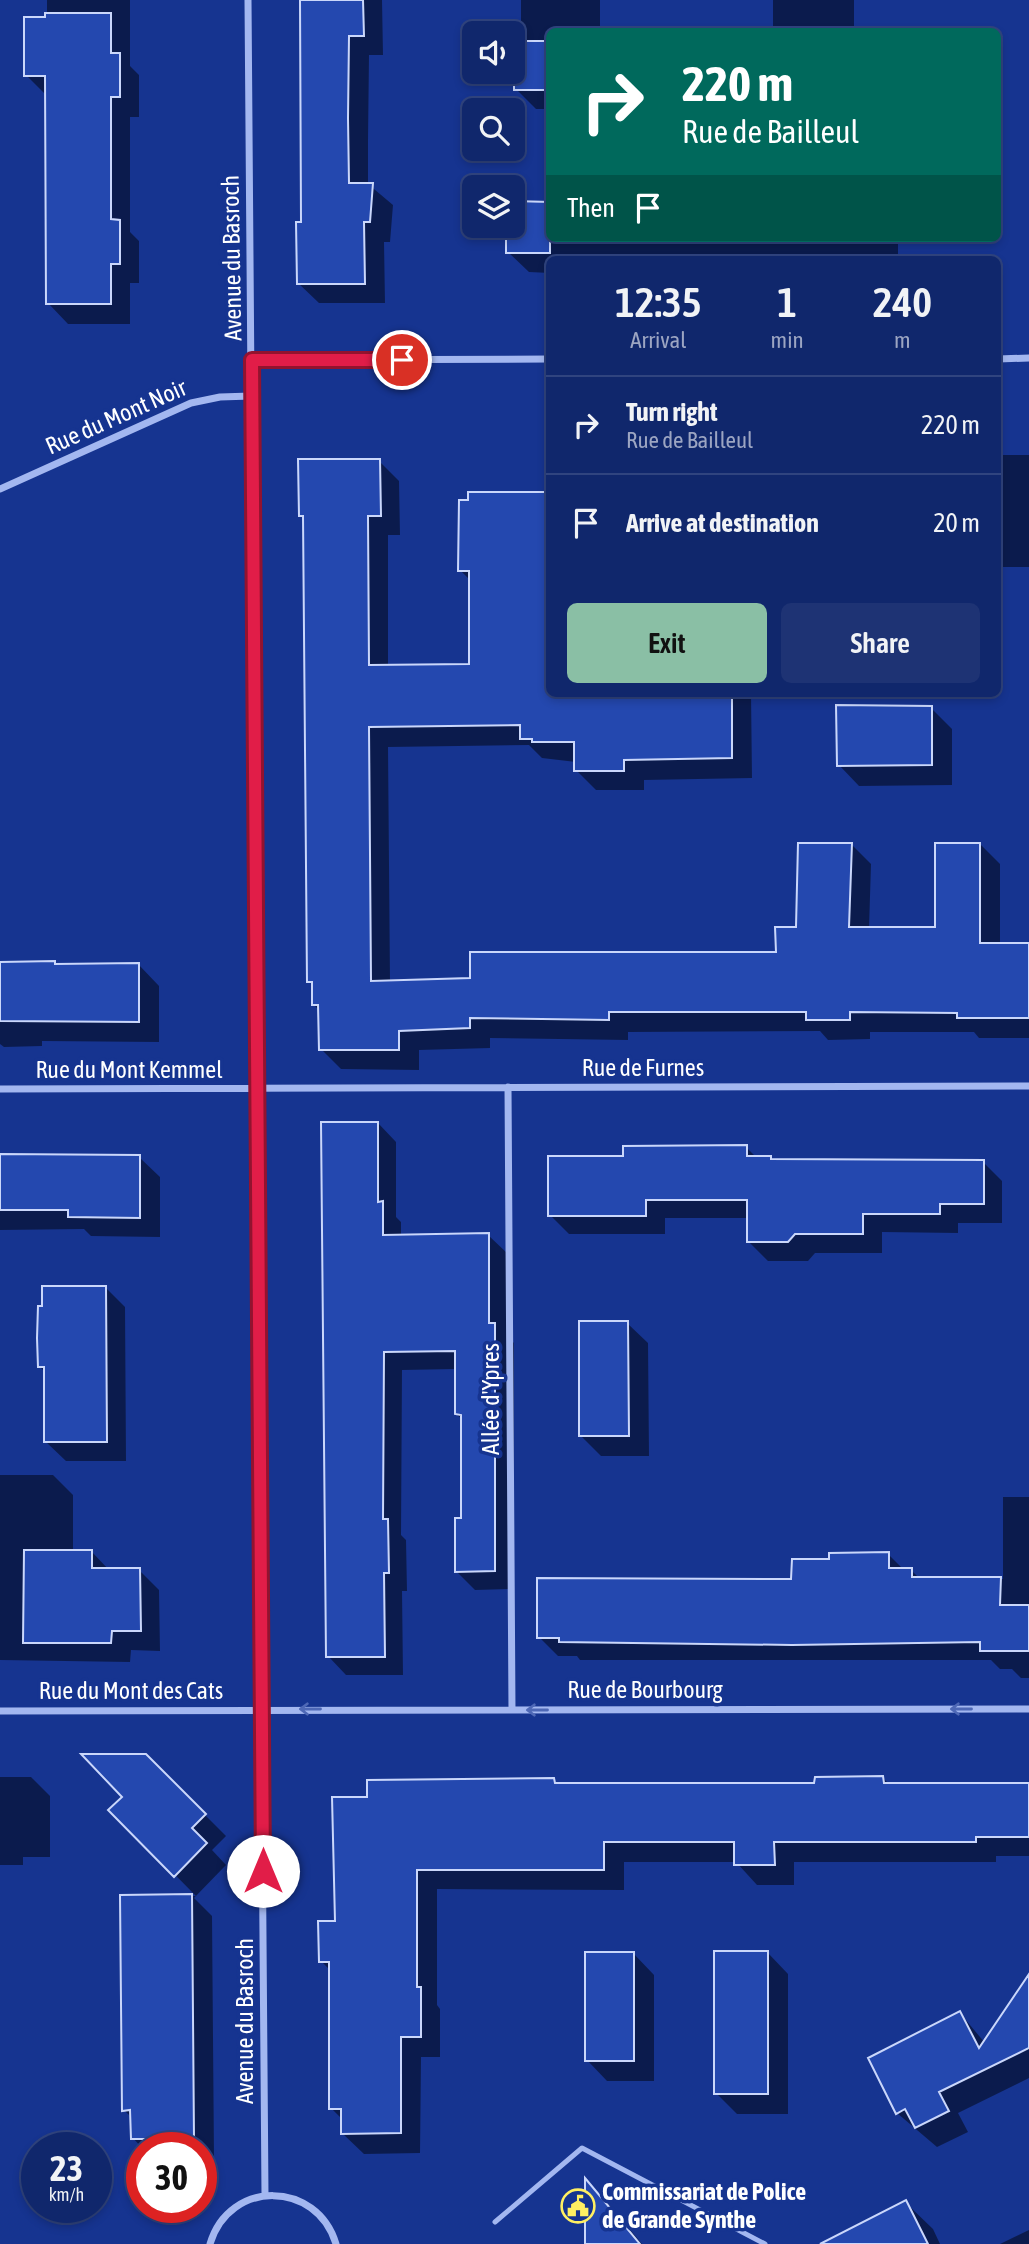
<!DOCTYPE html>
<meta charset="utf-8">
<style>
body{margin:0;font-family:"Asap Condensed",sans-serif;background:#1e3374;color:#f1f3f6;height:100vh;display:flex;flex-direction:column;font-size:26px;white-space:nowrap}
*{box-sizing:border-box;margin:0}
p{font-size:23px;color:#9ca5c2}
.icon{flex:none;width:38px;height:38px;fill:none;stroke:currentColor;stroke-width:2;stroke-linecap:round;stroke-linejoin:round}
.map{position:relative;flex:1;overflow:hidden}
.details{position:absolute;left:546px;top:256px;width:455px;height:441px;display:flex;flex-direction:column;background:#10276c;border-radius:10px;box-shadow:0 4px 10px #0003,0 0 0 2px #30447f}
.details>*{flex:none}
.top-card{position:absolute;left:546px;top:28px;width:455px;height:214px;border-radius:10px;box-shadow:0 4px 10px #0003,0 0 0 2px #30447f;background:#00695c;color:#fff;overflow:hidden}
.fabs{position:absolute;left:462px;top:21px;display:grid;gap:14px}
.fabs a{display:grid;place-items:center;width:63px;height:63px;border-radius:10px;background:#10276c;box-shadow:0 4px 10px #0003,0 0 0 2px #30447f;font-size:35px}
.speed{position:absolute;left:21px;top:2132px;display:flex;gap:14px;font-size:35px;font-weight:700;text-align:center}
.speed>*{display:grid;place-content:center;width:91px;height:91px;border-radius:50%;background:#10276c;box-shadow:0 4px 10px #0003,0 0 0 2px #30447f;line-height:1}
.speed small{font-size:18px;font-weight:400}
.speed .limit{border:10px solid #d22;background:#fff;color:#111}
.pin{position:absolute;display:grid;place-items:center;width:60px;height:60px;color:#fff;margin:-30px;border:4px solid #fff;border-radius:50%;box-shadow:0 2px 7px #0007}
.me{position:absolute;width:77px;margin:-38px;rotate:0deg;stroke-linejoin:round;filter:drop-shadow(0 0 5px #0008)}
.turn{display:flex;align-items:center;gap:24px;height:147px;padding:0 21px;font-size:32px}
.turn .icon{width:91px;height:91px;stroke-width:2.5}
.turn b{display:block;font-size:49px;line-height:60px}
.then{display:flex;align-items:center;height:66px;padding:0 21px;background:#0003;gap:14px;font-size:26px}
.eta{display:flex;justify-content:space-evenly;align-items:center;height:119px;text-align:center}
.eta b{font-size:42px;font-weight:600;line-height:49px}
.action{display:flex;gap:14px;margin-top:auto;padding:14px 21px}
.action a{flex:1;height:80px;border-radius:10px;background:#8abfa5;color:#111;font-size:28px;font-weight:600;line-height:80px;text-align:center}
.action a+a{background:#1e3374;color:#f1f3f6}
ul{padding:0;list-style:none}
li{display:flex;align-items:center;gap:21px;height:98px;padding:0 21px;border-top:2px solid #30447f}
li div{flex:1}
li b{display:block;font-size:26px}
li em{font-style:normal}
.map>svg:first-child{display:block}
.shadow{fill:#0007}
.building{fill:#2448af;stroke:#cad7fb;stroke-width:2}
.lines{fill:none;stroke-linecap:round;stroke-linejoin:round}
.service{stroke:#a3b7f0;stroke-width:5}
.minor{stroke:#a3b7f0;stroke-width:7}
.oneway{stroke:#4e68b6}
.route-casing{stroke:#92132f;stroke-width:18}
.route{stroke:#e11d48;stroke-width:12}
.labels{text-anchor:middle;stroke-width:7;stroke-linejoin:round;paint-order:stroke}
.street-label{font-size:24px;fill:#fff;stroke:#163490}
.poi-label{font-size:24px;font-weight:bold;fill:#fff;stroke:#163490;text-anchor:start}
</style>
<div class="map">
<svg width="1029" height="2244" viewBox="0 0 1029 2244">
<rect width="100%" height="100%" fill="#163490"/>
<!-- shadow -->
<path class="shadow" d="M 47,0 L 130,0 L 130,66 L 139,75 L 139,117 L 130,117 L 130,232 L 139,241 L 139,283 L 130,283 L 130,324 L 68,324 L 48,303 L 47,96 L 26,75 L 47,19 Z
M 301,0 L 382,0 L 383,55 L 369,55 L 368,140 L 368,184 L 393,205 L 390,242 L 384,242 L 385,303 L 319,303 L 298,283 L 303,224 Z
M 521,0 L 600,0 L 600,32 L 550,32 L 550,109 L 536,109 L 516,89 L 521,42 Z
M 773,0 L 854,0 L 854,32 L 773,32 Z
M 513,203 L 550,204 L 550,238 L 898,238 L 898,259 L 550,259 L 550,273 L 529,272 L 508,252 L 508,226 L 513,226 Z
M 998,455 L 1029,455 L 1029,567 L 998,567 Z
M 379,461 L 399,481 L 400,535 L 388,535 L 388,666 L 471,665 L 471,581 L 460,570 L 461,501 L 550,693 L 751,693 L 752,778 L 644,780 L 644,790 L 596,790 L 576,770 L 576,762 L 542,758 L 529,745 L 388,747 L 390,982 L 472,980 L 778,953 L 798,929 L 851,844 L 871,864 L 869,929 L 937,929 L 980,844 L 1000,864 L 1000,945 L 1029,945 L 1029,1038 L 979,1038 L 974,1032 L 870,1032 L 870,1039 L 828,1040 L 820,1031 L 628,1032 L 628,1040 L 490,1038 L 490,1048 L 419,1050 L 419,1070 L 341,1069 L 321,1049 L 320,1011 L 314,1005 L 314,986 L 309,981 L 305,519 L 301,515 Z
M 931,708 L 952,729 L 952,785 L 859,786 L 839,765 Z
M 0,964 L 139,965 L 159,986 L 159,1042 L 42,1041 L 42,1046 L 4,1047 L 0,1044 Z
M 378,1123 L 396,1142 L 396,1217 L 401,1222 L 401,1236 L 488,1235 L 507,1253 L 507,1336 L 514,1343 L 514,1589 L 475,1590 L 456,1571 L 463,1520 L 463,1420 L 456,1414 L 456,1369 L 402,1370 L 401,1535 L 406,1540 L 407,1591 L 402,1591 L 403,1675 L 346,1675 L 328,1656 Z
M 746,1147 L 757,1158 L 771,1158 L 774,1161 L 983,1162 L 1002,1181 L 1002,1223 L 958,1223 L 958,1233 L 882,1232 L 882,1253 L 815,1253 L 808,1261 L 768,1261 L 749,1242 L 749,1218 L 665,1218 L 665,1234 L 569,1234 L 550,1215 L 624,1158 Z
M 0,1154 L 139,1157 L 160,1177 L 160,1237 L 91,1236 L 84,1229 L 0,1230 Z
M 105,1287 L 125,1307 L 126,1461 L 66,1461 L 46,1442 L 46,1373 L 39,1366 Z
M 627,1323 L 648,1343 L 649,1456 L 601,1456 L 580,1435 Z
M 0,1475 L 53,1475 L 73,1495 L 73,1552 L 92,1552 L 109,1570 L 139,1570 L 159,1590 L 160,1651 L 131,1650 L 130,1662 L 0,1660 Z
M 1003,1497 L 1029,1497 L 1029,1678 L 1021,1678 L 1012,1669 L 1000,1669 L 991,1660 L 580,1660 L 577,1656 L 558,1656 L 539,1637 L 793,1581 L 831,1561 L 888,1554 L 904,1570 L 911,1570 L 919,1578 L 1003,1579 Z
M 146,1756 L 226,1836 L 212,1850 L 226,1865 L 194,1898 L 212,1916 L 214,2159 L 201,2159 L 201,2147 L 142,2148 L 133,2138 L 132,2118 L 124,2110 L 122,1896 L 196,1896 L 111,1810 L 125,1797 Z
M 0,1777 L 31,1777 L 50,1796 L 50,1857 L 23,1857 L 23,1865 L 0,1865 Z
M 883,1778 L 889,1784 L 1029,1785 L 1029,1856 L 996,1856 L 996,1862 L 794,1862 L 794,1885 L 757,1885 L 736,1862 L 624,1862 L 624,1890 L 437,1889 L 437,2005 L 440,2009 L 440,2057 L 421,2057 L 420,2153 L 364,2154 L 343,2134 L 343,2120 L 331,2108 L 331,1971 L 321,1961 L 337,1923 L 369,1798 L 554,1780 L 559,1785 L 815,1785 Z
M 768,1953 L 788,1974 L 788,2114 L 737,2114 L 716,2093 Z
M 634,1954 L 654,1975 L 654,2081 L 607,2081 L 587,2060 Z
M 1029,1979 L 1029,2078 L 958,2113 L 968,2132 L 937,2147 L 897,2113 L 960,2013 L 985,2043 Z
M 587,2182 L 611,2207 L 642,2244 L 587,2244 Z
M 906,2203 L 933,2229 L 940,2244 L 824,2244 Z
M 1029,2230 L 1029,2244 L 1000,2244 Z"/>
<!-- building -->
<path class="building" d="M 300,0 L 363,0 L 364,36 L 349,36 L 348,118 L 349,183 L 373,183 L 370,222 L 364,222 L 365,284 L 297,284 L 296,222 L 301,222 Z
M 45,13 L 111,13 L 111,53 L 120,53 L 120,97 L 111,97 L 111,219 L 120,220 L 120,264 L 111,264 L 111,304 L 46,304 L 45,76 L 24,76 L 24,17 L 45,17 Z
M 514,41 L 550,41 L 550,90 L 514,90 Z
M 513,201 L 550,202 L 550,253 L 506,253 L 506,226 L 513,226 Z
M 298,459 L 380,459 L 381,516 L 368,516 L 369,665 L 469,664 L 469,571 L 458,571 L 459,500 L 468,500 L 468,492 L 550,492 L 550,693 L 732,693 L 732,758 L 624,760 L 624,771 L 574,771 L 574,742 L 532,742 L 532,739 L 520,739 L 520,725 L 369,727 L 371,981 L 470,978 L 470,952 L 776,952 L 775,927 L 796,927 L 798,843 L 852,843 L 849,927 L 935,927 L 935,843 L 980,843 L 980,943 L 1029,943 L 1029,1018 L 957,1018 L 957,1013 L 850,1012 L 850,1020 L 806,1020 L 806,1012 L 609,1012 L 609,1020 L 470,1018 L 470,1028 L 399,1031 L 399,1050 L 319,1050 L 318,1005 L 312,1005 L 312,982 L 307,982 L 303,516 L 299,516 Z
M 836,705 L 932,706 L 932,765 L 837,766 Z
M 55,961 L 55,964 L 139,963 L 139,1022 L 0,1021 L 0,962 Z
M 321,1122 L 378,1122 L 378,1202 L 383,1201 L 383,1235 L 489,1233 L 489,1323 L 495,1323 L 495,1571 L 455,1572 L 455,1518 L 461,1518 L 461,1415 L 455,1414 L 455,1351 L 384,1352 L 383,1519 L 388,1519 L 389,1573 L 384,1573 L 385,1657 L 326,1657 Z
M 747,1145 L 747,1156 L 771,1156 L 771,1159 L 984,1160 L 984,1204 L 940,1204 L 940,1214 L 863,1214 L 863,1234 L 795,1234 L 788,1242 L 747,1242 L 747,1200 L 646,1200 L 646,1216 L 548,1216 L 548,1156 L 623,1156 L 623,1146 Z
M 0,1154 L 140,1155 L 140,1218 L 68,1217 L 68,1210 L 0,1210 Z
M 42,1286 L 106,1286 L 107,1442 L 44,1442 L 44,1367 L 38,1367 L 37,1338 L 38,1306 L 42,1306 Z
M 579,1321 L 628,1321 L 629,1436 L 579,1436 Z
M 24,1550 L 92,1550 L 92,1568 L 140,1568 L 141,1631 L 112,1631 L 111,1643 L 23,1643 Z
M 889,1552 L 889,1568 L 912,1568 L 912,1577 L 1001,1577 L 1000,1605 L 1029,1605 L 1029,1651 L 980,1651 L 980,1642 L 792,1645 L 559,1642 L 559,1638 L 537,1638 L 537,1578 L 791,1579 L 792,1559 L 829,1559 L 829,1553 Z
M 81,1754 L 146,1754 L 206,1814 L 192,1828 L 207,1843 L 174,1877 L 108,1810 L 122,1797 Z
M 883,1776 L 884,1783 L 1029,1783 L 1029,1837 L 976,1837 L 976,1842 L 774,1842 L 775,1865 L 734,1865 L 734,1842 L 604,1842 L 604,1870 L 417,1870 L 417,1987 L 421,1987 L 421,2037 L 401,2037 L 401,2133 L 341,2134 L 341,2109 L 329,2109 L 329,1962 L 319,1962 L 318,1921 L 335,1921 L 332,1797 L 367,1797 L 367,1780 L 554,1778 L 555,1783 L 814,1783 L 815,1777 Z
M 192,1894 L 194,2139 L 131,2139 L 130,2110 L 122,2111 L 120,1895 Z
M 714,1951 L 768,1951 L 768,2094 L 714,2094 Z
M 585,1952 L 634,1952 L 634,2061 L 585,2061 Z
M 1029,1974 L 1029,2048 L 939,2092 L 949,2111 L 915,2128 L 905,2109 L 896,2114 L 868,2058 L 960,2011 L 979,2048 Z
M 585,2178 L 640,2244 L 585,2244 Z
M 906,2200 L 928,2244 L 820,2244 Z"/>
<g class="lines">
<!-- service -->
<path class="service" d="M 495,2222 L 582,2148 L 765,2244"/>
<!-- minor -->
<path class="minor" d="M 248,0 L 265,2195
M 998,359 L 1029,358
M 252,360 L 550,359
M 0,489 L 191,403 L 220,397 L 251,396
M 508,1087 L 512,1710
M 0,1089 L 1029,1086
M 0,1711 L 1029,1709
M 210,2244 C 229,2179 317,2180 336,2244"/>
</g>
<!-- one-way arrows -->
<defs><path id="oneway-shaft" d="M-6 0H5M1.5-3L5.5 0L1.5 3" fill="none" stroke-width="1.6" stroke-linecap="round" stroke-linejoin="round" transform="scale(1.75)"/></defs>
<g class="oneway">
<use href="#oneway-shaft" transform="translate(310 1709) rotate(-180)"/>
<use href="#oneway-shaft" transform="translate(961 1709) rotate(180)"/>
<use href="#oneway-shaft" transform="translate(537 1710) rotate(180)"/>
</g>
<g class="lines">
<defs>
<path id="route" d="M 263,1871 L 252,360 L 402,360"/>
</defs>
<!-- route casing -->
<use href="#route" class="route-casing"/>
<!-- route -->
<use href="#route" class="route"/>
</g>
<!-- icons -->
<defs>
<symbol id="civic-ring" viewBox="-11 -11 22 22"><circle r="9.5" fill="#163490" stroke="#ffef62" stroke-width="1.5"/><path d="M-.6-6.5H3V-4.5H.6V-3L4-1V1h2V6H-6V1h2V-1L-.6-3ZM-1.2 2.5V6h2.4V2.5Z" fill="#ffef62"/></symbol>
</defs>
<g fill-rule="evenodd">
<use href="#civic-ring" x="559" y="2187" width="38" height="38"/>
</g>
<g class="labels">
<!-- street labels -->
<g class="street-label">
<text transform="translate(232 258) rotate(-91)" y="8">Avenue du Basroch</text>
<text transform="translate(116 417) rotate(-24)" y="8">Rue du Mont Noir</text>
<text x="643" y="1076">Rue de Furnes</text>
<text x="129" y="1078">Rue du Mont Kemmel</text>
<text transform="translate(491 1399) rotate(-90)" y="8">Allée d'Ypres</text>
<text x="645" y="1698">Rue de Bourbourg</text>
<text x="131" y="1699">Rue du Mont des Cats</text>
<text transform="translate(245 2021) rotate(-90)" y="8">Avenue du Basroch</text>
</g>
<!-- poi labels -->
<g class="poi-label">
<text x="602" y="2200">Commissariat de Police<tspan x="602" dy="28">de Grande Synthe</tspan></text>
</g>
</g>
</svg>
<div class="fabs">
<a><svg class="icon" aria-label="sound" viewBox="0 0 24 24"><path d="M4 9h4l5-4v14l-5-4H4zM17 9q2 3 0 6"/></svg></a>
<a><svg class="icon" aria-label="search" viewBox="0 0 24 24"><circle cx="10" cy="10" r="6"/><path d="M15 15l6 6"/></svg></a>
<a><svg class="icon" aria-label="layers" viewBox="0 0 24 24"><path d="M12 4l9 5-9 5-9-5zM3 14l9 5 9-5"/></svg></a>
</div>
<div class="speed"><div>23<small>km/h</small></div><div class="limit">30</div></div>
<div class="pin" style="left:402px;top:360px;background:#d93025"><svg class="icon" aria-label="arrive" viewBox="0 0 24 24"><path d="M6 21V4h12l-3 4 3 4H6"/></svg></div>
<svg class="me" style="left:263px;top:1871px" viewBox="-20 -20 40 40"><circle r="19" fill="#fff"/><path d="M0-13L10 11 0 6-10 11z" fill="#e11d48"/></svg>
<div class="top-card">
<div class="turn"><svg class="icon" aria-label="right" viewBox="0 0 24 24"><path d="M7 20v-9h11M14 6l5 5-5 5"/></svg><div><b>220 m</b>Rue de Bailleul</div></div>
<div class="then">Then<svg class="icon" aria-label="arrive" viewBox="0 0 24 24"><path d="M6 21V4h12l-3 4 3 4H6"/></svg></div>
</div>
<section class="details">
<div class="eta">
<div><b>12:35</b><p>Arrival</p></div>
<div><b>1</b><p>min</p></div>
<div><b>240</b><p>m</p></div>
</div>
<ul>
<li><svg class="icon" aria-label="right" viewBox="0 0 24 24"><path d="M7 20v-9h11M14 6l5 5-5 5"/></svg><div><b>Turn right</b><p>Rue de Bailleul</p></div><em>220 m</em></li>
<li><svg class="icon" aria-label="arrive" viewBox="0 0 24 24"><path d="M6 21V4h12l-3 4 3 4H6"/></svg><div><b>Arrive at destination</b></div><em>20 m</em></li>
</ul>
<div class="action"><a>Exit</a><a>Share</a></div>
</section>
</div>
